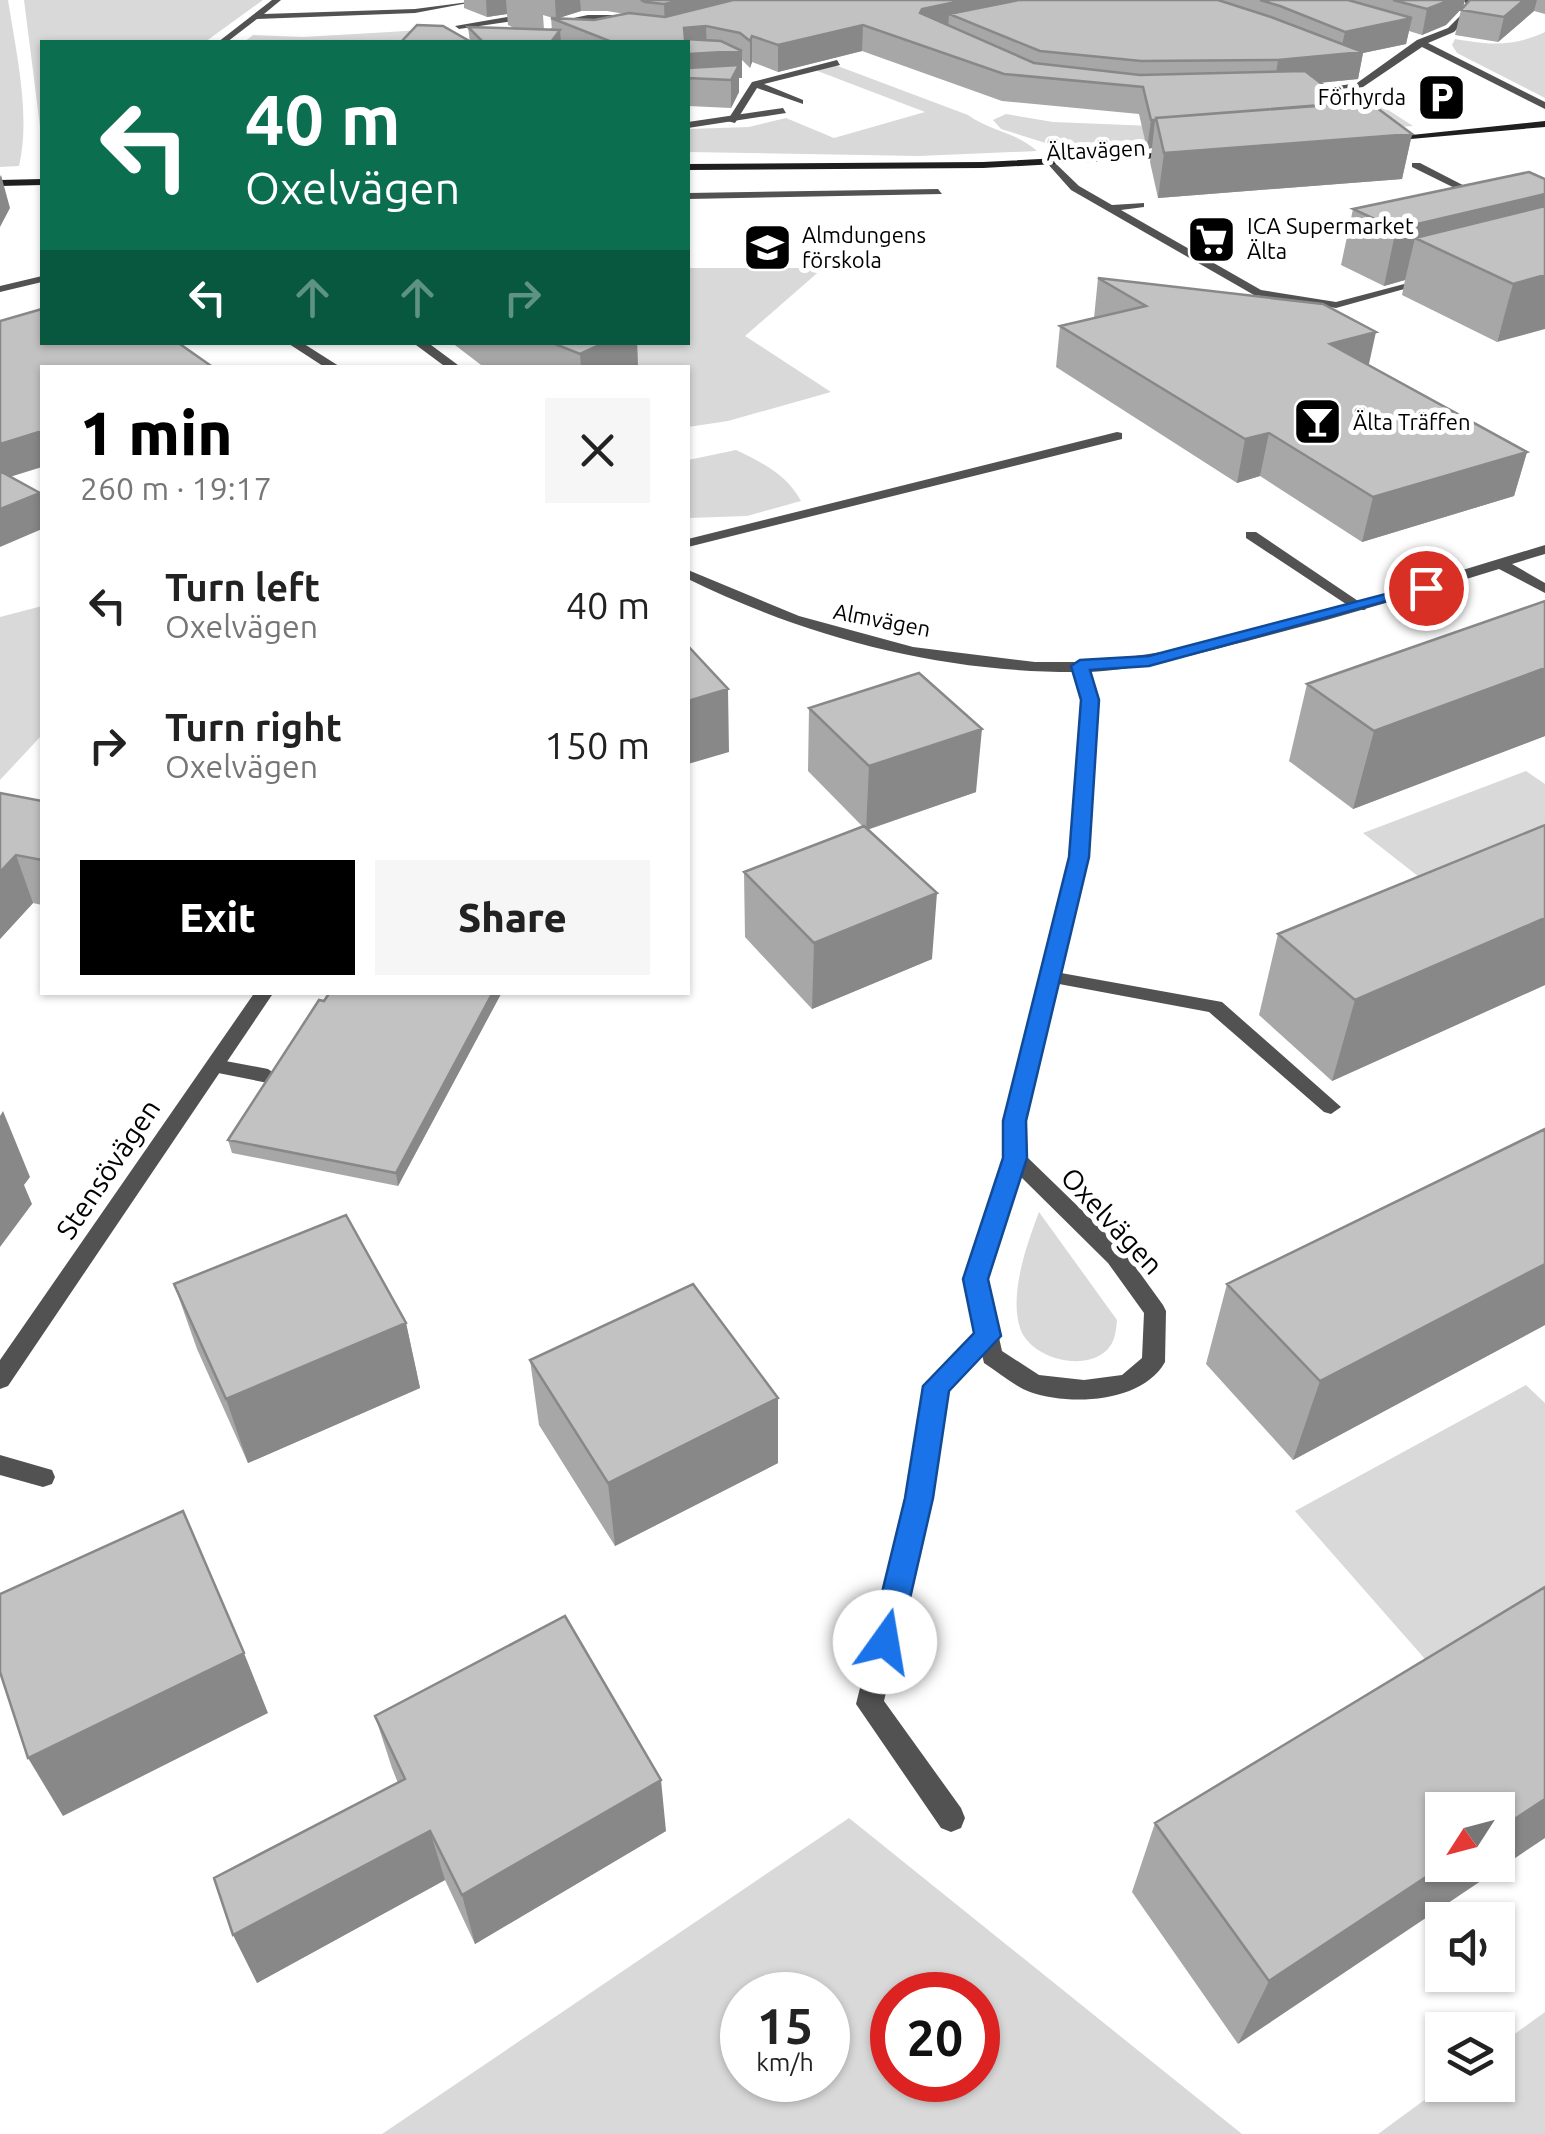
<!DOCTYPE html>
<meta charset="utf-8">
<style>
body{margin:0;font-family:Ubuntu,sans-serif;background:#f6f6f6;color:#222;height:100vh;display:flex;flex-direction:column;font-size:38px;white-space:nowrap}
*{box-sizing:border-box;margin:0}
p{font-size:32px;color:#767676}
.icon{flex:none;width:55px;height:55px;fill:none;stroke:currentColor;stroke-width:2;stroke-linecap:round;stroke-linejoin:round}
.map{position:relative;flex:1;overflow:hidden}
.drawer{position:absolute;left:40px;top:365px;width:650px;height:630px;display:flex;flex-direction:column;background:#fff;border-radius:0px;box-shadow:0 2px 8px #0004}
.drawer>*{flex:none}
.guide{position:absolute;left:40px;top:40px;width:650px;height:305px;border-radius:0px;box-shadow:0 2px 8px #0004;background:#0b6e4f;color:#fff;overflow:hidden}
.needle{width:65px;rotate:234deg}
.controls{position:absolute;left:1425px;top:1792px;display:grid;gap:20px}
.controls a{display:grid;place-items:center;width:90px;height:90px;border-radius:0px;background:#fff;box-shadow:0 2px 8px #0004;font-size:50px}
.speed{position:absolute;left:720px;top:1972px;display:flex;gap:20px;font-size:50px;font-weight:700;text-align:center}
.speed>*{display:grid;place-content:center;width:130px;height:130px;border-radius:50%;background:#fff;box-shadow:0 2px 8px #0004;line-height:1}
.speed small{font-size:25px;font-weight:400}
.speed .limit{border:15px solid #d22;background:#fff;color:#111}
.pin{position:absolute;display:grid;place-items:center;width:85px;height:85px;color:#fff;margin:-42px;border:5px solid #fff;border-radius:50%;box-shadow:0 2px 10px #0007}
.me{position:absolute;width:110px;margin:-55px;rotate:13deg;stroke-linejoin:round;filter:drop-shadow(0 0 8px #0008)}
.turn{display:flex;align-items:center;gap:35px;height:210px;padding:0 40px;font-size:45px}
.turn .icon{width:130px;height:130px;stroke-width:2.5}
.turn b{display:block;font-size:70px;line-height:85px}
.lanes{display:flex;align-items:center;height:95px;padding:0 40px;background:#0003;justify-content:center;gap:50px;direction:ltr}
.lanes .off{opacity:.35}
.round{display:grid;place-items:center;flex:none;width:105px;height:105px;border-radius:0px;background:#f6f6f6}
.head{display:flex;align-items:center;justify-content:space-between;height:170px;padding:0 40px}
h1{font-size:60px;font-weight:800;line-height:75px;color:#000}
.primary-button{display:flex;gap:20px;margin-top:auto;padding:20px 40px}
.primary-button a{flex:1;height:115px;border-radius:0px;background:#000;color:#fff;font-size:40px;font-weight:800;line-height:115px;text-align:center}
.primary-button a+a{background:#f6f6f6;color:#222}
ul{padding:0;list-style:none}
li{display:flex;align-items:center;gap:30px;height:140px;padding:0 40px}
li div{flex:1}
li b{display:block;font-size:38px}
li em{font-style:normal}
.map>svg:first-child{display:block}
.green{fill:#d9d9d9;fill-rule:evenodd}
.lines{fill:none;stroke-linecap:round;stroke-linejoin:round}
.lane{fill:#525252;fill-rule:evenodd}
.street{fill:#525252;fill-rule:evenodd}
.secondary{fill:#1f1f1f;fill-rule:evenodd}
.wall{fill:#a7a7a7;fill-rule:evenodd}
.shaded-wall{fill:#888}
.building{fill:#c2c2c2;stroke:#888;stroke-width:2.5}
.route{fill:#1a73e8;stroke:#114b97;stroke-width:2.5}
.labels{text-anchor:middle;stroke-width:10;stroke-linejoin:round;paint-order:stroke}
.far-poi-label{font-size:22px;fill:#000;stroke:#fff;text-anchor:start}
.far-street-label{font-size:22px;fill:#000;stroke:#fff}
.street-label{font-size:28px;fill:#000;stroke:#fff}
</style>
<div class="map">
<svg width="1545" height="2134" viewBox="0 0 1545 2134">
<rect width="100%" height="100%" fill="#fff"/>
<!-- green -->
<path class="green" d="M 0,0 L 8,0 C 16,52 31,115 19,166 L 0,167 Z
M 24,0 L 263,0 L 205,42 L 42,42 L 42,142 Z
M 423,30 L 455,42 L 244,42 L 253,35 L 303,37 Z
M 1545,32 L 1545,98 L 1457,53 L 1452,45 L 1455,39 C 1490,45 1513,47 1545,32 Z
M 835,65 L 968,115 C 990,131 1018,133 1037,151 L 919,156 L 688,152 L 688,129 L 749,127 L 786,118 L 834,138 L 925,112 L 815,70 Z
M 1329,99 L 1379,104 L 1413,126 L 1068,150 L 1001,129 L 993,120 L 1006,114 L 1053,122 L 1202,128 Z
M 688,268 L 823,268 L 745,336 L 831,392 L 728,421 L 688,427 L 688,368 L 629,367 L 568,343 L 688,342 Z
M 736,450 C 763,463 786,474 801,501 L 747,516 L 688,518 L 688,460 Z
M 42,606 L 42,735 L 0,780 L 0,617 Z
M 1526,771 L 1545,784 L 1545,870 L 1456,906 L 1363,833 Z
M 1039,1212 L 1117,1320 C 1116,1331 1115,1342 1107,1350 C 1083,1373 1030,1358 1020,1328 C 1009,1293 1027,1244 1039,1212 Z
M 1526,1385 L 1545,1403 L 1545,1611 L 1439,1675 L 1295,1511 Z
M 849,1818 L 1242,2134 L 382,2134 ZM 742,1995 L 828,1995 L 828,2080 L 742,2080 ZM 892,1995 L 978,1995 L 978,2080 L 892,2080 Z
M 1545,2012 L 1545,2134 L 1378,2134 L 1445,2085 L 1498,2085 L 1498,2046 Z"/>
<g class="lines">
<!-- lane -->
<path class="lane" d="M 524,14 L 527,19 L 459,29 L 455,26 Z
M 588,15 L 611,15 L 635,22 L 631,25 C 605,18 577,15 554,33 L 556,36 L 582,42 L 548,38 L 546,32 L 564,20 Z
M 837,60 L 840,65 L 764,84 L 803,100 L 803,104 L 757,88 L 735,123 L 727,121 L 752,82 Z
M 1052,160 L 1079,186 L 1112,205 L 1144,203 L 1144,207 L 1121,210 L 1261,290 L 1336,302 L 1427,278 L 1433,281 L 1336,308 L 1254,295 L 1071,190 L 1047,163 Z
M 1412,163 L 1420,163 L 1486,197 L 1477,199 L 1412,167 Z
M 412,342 L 427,342 L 462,368 L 447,368 Z
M 1246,532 L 1256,532 L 1367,607 L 1365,610 L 1355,610 L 1246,538 Z
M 1050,971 L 1222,1002 L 1341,1107 L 1331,1114 L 1324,1112 L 1209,1012 L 1043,981 L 1040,977 L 1043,973 Z
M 215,1059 L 268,1069 L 278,1076 L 268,1083 L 208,1071 L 205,1066 L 208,1061 Z
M 988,1327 L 996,1330 L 999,1336 L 996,1342 L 948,1390 L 931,1498 L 884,1701 L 961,1808 L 965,1818 L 961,1828 L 951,1832 L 941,1828 L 856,1704 L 907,1498 L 925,1386 L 980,1330 Z
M 0,1455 L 52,1470 L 55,1477 L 52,1484 L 43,1487 L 0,1475 Z"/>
<!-- street -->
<path class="street" d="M 272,0 L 281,0 L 264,14 L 415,9 L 484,0 L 415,13 L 257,19 L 227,42 L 218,42 Z
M 1464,0 L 1472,0 L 1475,10 L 1454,32 L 1428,43 L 1545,102 L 1545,109 L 1422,47 L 1363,87 L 1306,95 L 1301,92 L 1357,83 L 1417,40 L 1448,28 L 1468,8 Z
M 783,108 L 786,113 L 688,128 L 688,122 Z
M 938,189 L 942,194 L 688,199 L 688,193 Z
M 42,276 L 42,282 L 0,292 L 0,286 Z
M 286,342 L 301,342 L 342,368 L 326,368 Z
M 1117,432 L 1122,433 L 1122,439 L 688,547 L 688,539 Z
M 1545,545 L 1545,554 L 1512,564 L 1545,583 L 1545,593 L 1499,569 C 1418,594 1337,618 1255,639 C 1200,653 1147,669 1090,672 L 1098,700 L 1088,857 L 1024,1121 L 1025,1155 L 1124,1251 L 1163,1305 L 1166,1311 L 1165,1362 C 1142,1403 1070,1406 1030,1392 C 1014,1386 998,1372 984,1363 L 964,1279 L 1004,1158 L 1004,1121 L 1070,857 L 1082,700 L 1074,672 C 939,672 809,638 688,579 L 688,570 L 799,616 L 913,647 L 1035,662 L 1095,662 L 1182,649 L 1354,603 ZM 1020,1176 L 1108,1263 L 1144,1313 L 1142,1358 L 1122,1375 L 1084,1380 L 1039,1375 L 1002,1351 L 986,1279 Z
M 255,992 L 274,992 L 8,1386 L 0,1389 L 0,1360 Z"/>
<!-- secondary -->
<path class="secondary" d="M 1545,121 L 1545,127 L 1388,141 L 1383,138 Z
M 1175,152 L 1178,157 L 983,168 L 688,170 L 688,164 L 983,162 Z
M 42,179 L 42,185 L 0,186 L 0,180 Z"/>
</g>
<!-- wall -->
<path class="wall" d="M 464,0 L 1465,0 L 1463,7 L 1446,25 L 1422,35 L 1409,31 L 1406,44 L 1363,53 L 1358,79 L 1320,83 L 1347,103 L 1412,134 L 1402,179 L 1158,198 L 1150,162 L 1152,148 L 1147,149 L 1139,114 L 1002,101 L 862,51 L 778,72 L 752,62 L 750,68 L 742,60 L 742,78 L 739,78 L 739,92 L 731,108 L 688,106 L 688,42 L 401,42 L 470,42 L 468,27 L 516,29 L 508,25 L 507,14 L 487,17 L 464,8 ZM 581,11 L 607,11 L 625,14 L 594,20 L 558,18 ZM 543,15 L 553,18 L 551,18 L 552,30 L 544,30 Z
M 1470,0 L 1545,0 L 1545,14 L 1534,11 L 1498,42 L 1455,35 L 1461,10 Z
M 1545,179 L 1497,342 L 1402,295 L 1405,280 L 1384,286 L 1341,265 L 1353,209 Z
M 1098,278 L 1368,365 L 1527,452 L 1514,496 L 1362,542 L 1260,476 L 1237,483 L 1056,367 L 1060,326 L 1094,318 Z
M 451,342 L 637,342 L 638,368 L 485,368 Z
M 1545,601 L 1545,736 L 1353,809 L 1289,761 L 1307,684 Z
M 809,708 L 976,792 L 867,830 L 932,959 L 812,1009 L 745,937 L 744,872 L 863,827 L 808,771 Z
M 0,793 L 42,801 L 42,905 L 33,903 L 0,939 Z
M 1545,825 L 1545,985 L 1332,1081 L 1259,1015 L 1278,934 Z
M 330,992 L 502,992 L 398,1186 L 232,1153 L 228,1140 Z
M 1545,1129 L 1545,1325 L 1293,1460 L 1206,1364 L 1227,1284 Z
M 174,1284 L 406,1323 L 420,1388 L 248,1463 L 197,1349 Z
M 530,1360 L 778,1463 L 615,1546 L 539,1425 Z
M 1545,1587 L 1238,2044 L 1132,1892 L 1155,1823 Z
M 375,1716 L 666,1831 L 475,1944 L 445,1880 L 257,1983 L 398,1783 L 392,1768 Z"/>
<!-- shaded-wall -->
<path class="shaded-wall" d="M 486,0 L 506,0 L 507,14 L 487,17 Z
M 555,0 L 580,0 L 581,11 L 556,19 Z
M 683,0 L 730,0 L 730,16 L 665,29 L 664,4 Z
M 965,0 L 1083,0 L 949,14 L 948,29 L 920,13 L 922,9 Z
M 1450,0 L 1465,0 L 1463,7 L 1446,25 L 1422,35 L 1427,9 Z
M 1524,0 L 1537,0 L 1534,11 L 1498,42 L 1504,17 Z
M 1412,18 L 1406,44 L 1363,53 L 1358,79 L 1274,87 L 1278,60 L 1340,54 L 1345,32 Z
M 863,25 L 862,51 L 778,72 L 778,45 Z
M 706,26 L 707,52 L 685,42 L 684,28 Z
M 560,30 L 561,42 L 551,42 Z
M 752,36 L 752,62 L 750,68 L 750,41 Z
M 742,51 L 742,78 L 739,78 L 739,92 L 731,108 L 731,80 L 688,78 L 688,54 Z
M 1151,120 L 1155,120 L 1152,148 L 1147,149 Z
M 1412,134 L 1402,179 L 1158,198 L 1164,153 Z
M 1,175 L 10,208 L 0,227 L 0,177 Z
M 1545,194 L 1545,246 L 1415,238 L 1405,280 L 1384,286 L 1396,229 Z
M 1545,275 L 1545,329 L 1497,342 L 1513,284 Z
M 1376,332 L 1367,373 L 1330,344 Z
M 606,342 L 637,342 L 638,368 L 581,368 L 580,354 Z
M 42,431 L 42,467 L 0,480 L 0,444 Z
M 1269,433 L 1260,476 L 1237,483 L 1245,439 Z
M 1527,452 L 1514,496 L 1362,542 L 1373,497 Z
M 40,493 L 42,503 L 42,529 L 0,547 L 0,509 Z
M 1545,668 L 1545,736 L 1353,809 L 1374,731 Z
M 728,689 L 729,752 L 688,764 L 688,701 Z
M 982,729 L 976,792 L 866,830 L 869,766 Z
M 16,855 L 33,903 L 0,939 L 0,872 Z
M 937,893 L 932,959 L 812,1009 L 814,943 Z
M 1545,918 L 1545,985 L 1332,1081 L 1355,1000 Z
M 493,992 L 502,992 L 398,1186 L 396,1173 Z
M 3,1111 L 30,1177 L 24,1185 L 32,1204 L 0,1247 L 0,1116 Z
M 1545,1264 L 1545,1325 L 1293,1460 L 1320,1381 Z
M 406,1323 L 420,1388 L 248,1463 L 226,1399 Z
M 778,1398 L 778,1463 L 615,1546 L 608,1483 Z
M 244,1653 L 268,1713 L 63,1816 L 28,1758 Z
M 661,1780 L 666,1831 L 475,1944 L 462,1895 Z
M 1545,1799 L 1545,1838 L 1238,2044 L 1269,1981 L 1444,1865 L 1498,1865 L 1498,1830 Z
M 430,1831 L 445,1880 L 257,1983 L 233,1935 Z"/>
<!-- building -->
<path class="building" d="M 641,0 L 683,0 L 664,4 L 645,2 Z
M 733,0 L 965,0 L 922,9 L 920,13 L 1034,63 L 1140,75 L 1305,71 L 1347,103 L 1156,118 L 1156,120 L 1151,120 L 1143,87 L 1004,74 L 863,25 L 778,45 L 752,36 L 750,41 L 740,33 L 706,26 L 684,28 L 685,39 L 721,41 L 742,51 L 688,54 L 688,42 L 612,42 L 551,18 L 594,20 L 629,13 L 665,17 Z
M 1019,0 L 1218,0 L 1271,17 L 1363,52 L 1278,60 L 1141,61 L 1040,51 L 949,14 Z
M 1260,0 L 1348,0 L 1412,18 L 1345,32 L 1280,6 Z
M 1393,0 L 1450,0 L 1427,9 Z
M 1470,0 L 1524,0 L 1504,17 L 1461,10 Z
M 417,25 L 443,26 L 471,42 L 401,42 Z
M 468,27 L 560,30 L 551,42 L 483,42 Z
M 739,65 L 731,80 L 688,78 L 688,68 Z
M 1369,102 L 1412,134 L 1164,153 L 1156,118 Z
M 1529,172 L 1545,179 L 1545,194 L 1396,229 L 1353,209 Z
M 1545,206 L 1545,275 L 1513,284 L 1415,238 Z
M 1098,278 L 1323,304 L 1376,332 L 1330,344 L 1527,452 L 1373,497 L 1269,433 L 1245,439 L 1060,326 L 1146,306 Z
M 42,309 L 42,342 L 177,342 L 214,368 L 42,368 L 42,431 L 0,444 L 0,321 Z
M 550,342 L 606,342 L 580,354 Z
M 0,471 L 40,493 L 0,509 Z
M 1545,601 L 1545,668 L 1374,731 L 1307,684 Z
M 688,646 L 728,689 L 688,701 Z
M 919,673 L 982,729 L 869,766 L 809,708 Z
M 0,793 L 42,801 L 42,860 L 16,855 L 0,872 Z
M 1545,825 L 1545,918 L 1355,1000 L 1278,934 Z
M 864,826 L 937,893 L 814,943 L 744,872 Z
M 330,992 L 493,992 L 396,1173 L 228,1140 L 319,1000 L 324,1001 Z
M 1545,1129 L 1545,1264 L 1320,1381 L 1227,1284 Z
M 346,1215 L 406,1323 L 226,1399 L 174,1284 Z
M 693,1284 L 778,1398 L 608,1483 L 530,1360 Z
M 183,1511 L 244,1653 L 28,1758 L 0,1672 L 0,1594 Z
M 1545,1587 L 1545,1799 L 1498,1830 L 1498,1810 L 1442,1810 L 1442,1865 L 1444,1865 L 1269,1981 L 1155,1823 Z
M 565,1616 L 661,1780 L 462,1895 L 430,1831 L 233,1935 L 214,1878 L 405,1779 L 375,1716 Z"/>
<!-- route -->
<path class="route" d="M 1420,585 L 1434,588 L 1149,666 L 1090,670 L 1099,700 L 1089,857 L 1026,1121 L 1027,1158 L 988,1279 L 1001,1336 L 949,1391 L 933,1498 L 900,1642 L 895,1651 L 885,1655 L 874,1651 L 870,1642 L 905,1498 L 923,1386 L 974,1333 L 963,1279 L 1003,1158 L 1003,1121 L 1069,857 L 1081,700 L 1071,666 L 1080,660 L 1149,656 Z"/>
<!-- icons -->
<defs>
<symbol id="parking-square" viewBox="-11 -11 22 22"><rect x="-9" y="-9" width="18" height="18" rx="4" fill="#000" stroke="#fff"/><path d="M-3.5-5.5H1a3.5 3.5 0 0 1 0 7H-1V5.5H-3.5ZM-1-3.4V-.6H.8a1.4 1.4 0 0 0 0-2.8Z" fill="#fff"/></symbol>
<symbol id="supermarket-square" viewBox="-11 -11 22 22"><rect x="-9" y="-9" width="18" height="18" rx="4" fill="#000" stroke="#fff"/><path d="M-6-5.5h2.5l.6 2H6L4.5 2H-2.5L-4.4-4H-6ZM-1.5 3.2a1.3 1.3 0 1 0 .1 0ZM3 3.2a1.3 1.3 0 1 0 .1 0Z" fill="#fff"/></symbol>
<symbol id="school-square" viewBox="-11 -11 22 22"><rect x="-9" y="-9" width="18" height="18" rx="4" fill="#000" stroke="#fff"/><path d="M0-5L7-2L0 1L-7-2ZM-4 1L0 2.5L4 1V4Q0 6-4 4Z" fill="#fff"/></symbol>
<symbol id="bar-square" viewBox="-11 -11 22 22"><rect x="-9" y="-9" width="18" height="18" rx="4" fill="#000" stroke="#fff"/><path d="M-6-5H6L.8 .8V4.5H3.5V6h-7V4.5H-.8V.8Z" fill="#fff"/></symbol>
</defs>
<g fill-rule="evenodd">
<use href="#parking-square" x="1414" y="70" width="55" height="55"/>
<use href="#supermarket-square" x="1184" y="212" width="55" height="55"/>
<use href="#school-square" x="740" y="220" width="55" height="55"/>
<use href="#bar-square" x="1290" y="394" width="55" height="55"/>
</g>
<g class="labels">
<!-- far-poi labels -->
<g class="far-poi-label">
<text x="1406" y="105" text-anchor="end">Förhyrda</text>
<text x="1247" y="234">ICA Supermarket<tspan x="1247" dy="25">Älta</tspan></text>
<text x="802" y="243">Almdungens<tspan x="802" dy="25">förskola</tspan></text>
<text x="1353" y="430">Älta Träffen</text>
</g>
<!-- far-street labels -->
<g class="far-street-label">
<text transform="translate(1096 150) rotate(-3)" y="8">Ältavägen</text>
<text transform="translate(882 620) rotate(11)" y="8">Almvägen</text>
</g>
<!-- street labels -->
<g class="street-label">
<text transform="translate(108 1169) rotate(-56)" y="10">Stensövägen</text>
<text transform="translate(1112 1221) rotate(47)" y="10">Oxelvägen</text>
</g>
</g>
</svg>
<div class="controls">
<a><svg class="needle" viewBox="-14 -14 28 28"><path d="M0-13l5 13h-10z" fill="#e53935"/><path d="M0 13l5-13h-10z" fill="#767676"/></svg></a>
<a><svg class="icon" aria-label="sound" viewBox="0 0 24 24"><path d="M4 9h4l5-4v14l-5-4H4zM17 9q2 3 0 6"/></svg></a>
<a><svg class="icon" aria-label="layers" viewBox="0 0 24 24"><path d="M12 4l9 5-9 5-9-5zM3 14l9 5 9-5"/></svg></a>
</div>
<div class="speed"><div>15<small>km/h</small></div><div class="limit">20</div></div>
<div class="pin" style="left:1426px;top:588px;background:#d93025"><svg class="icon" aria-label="arrive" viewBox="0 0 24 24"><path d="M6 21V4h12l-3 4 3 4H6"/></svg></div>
<svg class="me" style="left:885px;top:1642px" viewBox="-20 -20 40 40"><circle r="19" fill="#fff"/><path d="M0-13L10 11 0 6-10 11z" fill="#1a73e8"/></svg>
<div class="guide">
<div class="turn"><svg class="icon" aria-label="left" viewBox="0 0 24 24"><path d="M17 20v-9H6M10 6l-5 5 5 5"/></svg><div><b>40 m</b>Oxelvägen</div></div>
<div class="lanes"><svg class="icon" aria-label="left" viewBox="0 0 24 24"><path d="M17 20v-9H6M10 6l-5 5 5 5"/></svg><svg class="icon off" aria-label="ahead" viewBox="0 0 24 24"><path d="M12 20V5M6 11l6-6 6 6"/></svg><svg class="icon off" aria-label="ahead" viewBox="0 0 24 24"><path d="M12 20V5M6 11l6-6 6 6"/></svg><svg class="icon off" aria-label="right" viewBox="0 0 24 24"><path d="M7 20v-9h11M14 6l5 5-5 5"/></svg></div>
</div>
<section class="drawer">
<div class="head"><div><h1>1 min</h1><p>260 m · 19:17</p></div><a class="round"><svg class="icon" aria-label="close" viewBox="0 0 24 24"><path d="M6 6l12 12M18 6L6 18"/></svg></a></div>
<ul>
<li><svg class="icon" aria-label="left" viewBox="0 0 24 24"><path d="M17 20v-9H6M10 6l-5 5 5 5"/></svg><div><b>Turn left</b><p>Oxelvägen</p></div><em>40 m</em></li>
<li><svg class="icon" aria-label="right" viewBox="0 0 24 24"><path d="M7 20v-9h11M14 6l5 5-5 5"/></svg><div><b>Turn right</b><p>Oxelvägen</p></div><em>150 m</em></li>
</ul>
<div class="primary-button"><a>Exit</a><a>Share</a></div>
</section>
</div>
